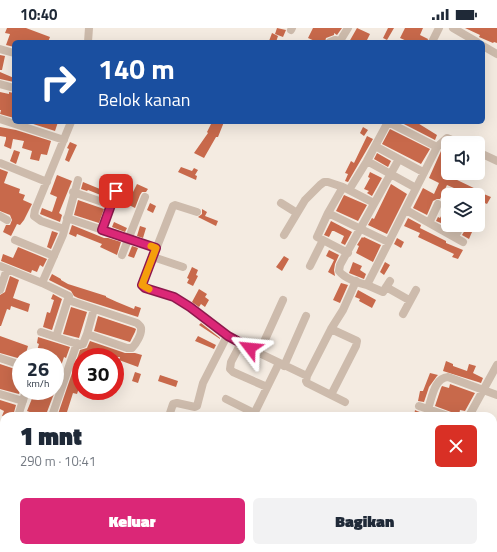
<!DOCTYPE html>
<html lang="id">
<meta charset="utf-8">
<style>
body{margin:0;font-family:"Titillium Web",sans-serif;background:#f2f2f3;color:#1f2937;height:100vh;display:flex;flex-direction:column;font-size:15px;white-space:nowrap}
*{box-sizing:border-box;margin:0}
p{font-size:13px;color:#747a83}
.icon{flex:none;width:22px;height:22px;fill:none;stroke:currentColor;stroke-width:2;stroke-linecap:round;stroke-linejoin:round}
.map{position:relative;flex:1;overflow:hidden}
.details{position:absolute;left:0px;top:384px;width:497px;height:140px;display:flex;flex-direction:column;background:#fff;border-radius:12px 12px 0 0;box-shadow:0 4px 16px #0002}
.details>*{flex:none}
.banner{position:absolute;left:12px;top:12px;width:473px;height:84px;border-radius:6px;box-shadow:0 4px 16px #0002;background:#1a4fa0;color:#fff;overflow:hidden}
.controls{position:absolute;left:441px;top:108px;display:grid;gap:8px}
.controls a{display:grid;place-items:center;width:44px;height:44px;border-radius:6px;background:#fff;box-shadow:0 4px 16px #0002;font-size:20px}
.speed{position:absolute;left:12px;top:320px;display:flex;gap:8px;font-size:20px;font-weight:700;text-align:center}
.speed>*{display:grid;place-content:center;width:52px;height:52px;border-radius:50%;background:#fff;box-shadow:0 4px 16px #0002;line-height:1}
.speed small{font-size:10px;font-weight:400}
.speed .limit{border:6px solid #d22;background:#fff;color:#111}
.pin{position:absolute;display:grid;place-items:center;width:34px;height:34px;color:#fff;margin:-17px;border-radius:8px;box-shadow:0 2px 6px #0006}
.me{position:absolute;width:44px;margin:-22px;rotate:299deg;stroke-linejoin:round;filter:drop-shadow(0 0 3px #0008)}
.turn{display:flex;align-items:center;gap:14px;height:84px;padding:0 20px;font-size:18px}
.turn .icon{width:52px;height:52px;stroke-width:2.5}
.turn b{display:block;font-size:28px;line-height:34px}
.round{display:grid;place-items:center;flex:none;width:42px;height:42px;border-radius:6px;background:#f2f2f3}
.headline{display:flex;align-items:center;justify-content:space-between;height:68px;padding:0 20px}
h1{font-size:24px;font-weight:800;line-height:30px}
.button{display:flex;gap:8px;margin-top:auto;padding:8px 20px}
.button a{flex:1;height:46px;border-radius:6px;background:#db2777;color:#fff;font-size:16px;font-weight:800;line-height:46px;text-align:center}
.button a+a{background:#f2f2f3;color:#1f2937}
.status{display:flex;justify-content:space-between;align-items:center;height:28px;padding:0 20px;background:#fff;direction:ltr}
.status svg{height:11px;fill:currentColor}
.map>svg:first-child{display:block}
.building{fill:#c8694b}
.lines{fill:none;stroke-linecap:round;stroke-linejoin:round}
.minor{stroke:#cdbbac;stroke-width:8}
.route-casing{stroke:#8e194d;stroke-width:10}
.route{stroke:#db2777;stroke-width:7}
.slow{stroke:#f59e0b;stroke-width:7}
</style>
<div class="status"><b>10:40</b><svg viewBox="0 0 49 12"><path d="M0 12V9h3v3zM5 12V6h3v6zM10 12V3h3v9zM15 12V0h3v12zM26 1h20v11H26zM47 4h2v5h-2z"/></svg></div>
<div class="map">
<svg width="497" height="524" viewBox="0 0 497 524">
<rect width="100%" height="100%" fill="#f4ebe1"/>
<!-- building -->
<path class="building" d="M 7,0 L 26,0 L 50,9 L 48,14 L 44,12 L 43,14 L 14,14 L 14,19 L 6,17 L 10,6 L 5,5 Z
M 277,0 L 286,2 L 283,9 L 275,6 Z
M 313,0 L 342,0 L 337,7 L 334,5 L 334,7 L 326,10 L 325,14 L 317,14 L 308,10 Z
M 357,0 L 370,6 L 366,14 L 349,14 Z
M 388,0 L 394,0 L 387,12 L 383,10 Z
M 405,0 L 423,0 L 420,7 L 428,11 L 427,14 L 409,14 L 400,10 Z
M 465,0 L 497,0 L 497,15 L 494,14 L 493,15 L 479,9 L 480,7 Z
M 272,5 L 278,8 L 276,14 L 269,13 Z
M 0,27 L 5,28 L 2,42 L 0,42 Z
M 0,44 L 14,50 L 14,54 L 0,51 Z
M 0,64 L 9,66 L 9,64 L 14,65 L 14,90 L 0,86 L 1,82 L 0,82 Z
M 27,94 L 58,94 L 55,103 Z
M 212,94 L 224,94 L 218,109 L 216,109 L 204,130 L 194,125 L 208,105 L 207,104 Z
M 400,94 L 416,94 L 437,107 L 435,112 Z
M 0,99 L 16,102 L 51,113 L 47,127 L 41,126 L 39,133 L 30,131 L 32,123 L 22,120 L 24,113 L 13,111 L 11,121 L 4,118 L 6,111 L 6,109 L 0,108 Z
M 363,99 L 368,102 L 364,108 L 360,105 Z
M 390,101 L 430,121 L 421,136 L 382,116 Z
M 367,108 L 373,111 L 348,154 L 345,153 L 348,146 L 345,145 L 351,133 L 354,135 Z
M 70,114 L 77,117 L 69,134 L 65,132 L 69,121 L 67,120 Z
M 14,122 L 20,124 L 16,136 L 10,133 Z
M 441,123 L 443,123 L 448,125 L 448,145 L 456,145 L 453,150 L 480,163 L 479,164 L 491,169 L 487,176 L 478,172 L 478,166 L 470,167 L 447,157 L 440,171 L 437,171 L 433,173 L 427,187 L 413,180 L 423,160 L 434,166 L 439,155 L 429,150 Z
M 377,125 L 391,133 L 388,139 L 374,131 Z
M 181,139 L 192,143 L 194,140 L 198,142 L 195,147 L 197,148 L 196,152 L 178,144 Z
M 0,141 L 8,144 L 4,155 L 20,161 L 19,165 L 25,167 L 23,172 L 32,176 L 24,192 L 20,197 L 17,196 L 11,208 L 3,204 L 6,197 L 10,197 L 12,192 L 10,187 L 0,183 Z
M 370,144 L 382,150 L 372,168 L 367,165 L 369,163 L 364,161 L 370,150 L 368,149 Z
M 57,147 L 72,153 L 59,185 L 62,187 L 60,194 L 40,186 L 42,180 L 52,184 L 57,169 L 50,166 Z
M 83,154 L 100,161 L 102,158 L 111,163 L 108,170 L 88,162 L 87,163 L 81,161 Z
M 137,156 L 148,161 L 146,164 L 142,164 L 140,167 L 135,180 L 127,176 Z
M 391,156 L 407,166 L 409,162 L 387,206 L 368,197 L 372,190 L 374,191 Z
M 344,167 L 367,177 L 358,193 L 336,183 Z
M 78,172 L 104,181 L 99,195 L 74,187 Z
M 150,175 L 156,178 L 153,185 L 147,182 Z
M 448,175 L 448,198 L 436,193 L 438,189 L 440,190 Z
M 202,181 L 207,184 L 205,188 L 218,193 L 216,198 L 198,189 L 202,186 Z
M 408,190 L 421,197 L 420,200 L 446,213 L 446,215 L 463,222 L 458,231 L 452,229 L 454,226 L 418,209 L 420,205 L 404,198 Z
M 331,193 L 352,204 L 345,217 L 341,215 L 344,208 L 334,203 L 332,203 L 329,209 L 324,207 Z
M 114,194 L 127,200 L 125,204 L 112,199 Z
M 72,197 L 104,210 L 108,210 L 121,214 L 117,227 L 100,219 L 102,216 L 77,206 L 76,209 L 69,206 Z
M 468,197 L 475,197 L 469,211 L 462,207 Z
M 140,198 L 146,200 L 143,210 L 137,208 Z
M 52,203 L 58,205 L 51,221 L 47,219 Z
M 362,209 L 363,210 L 364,209 L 381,217 L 373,234 L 356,225 L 359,218 L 357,217 Z
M 397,210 L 404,214 L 401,220 L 394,216 Z
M 132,218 L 138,220 L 134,230 L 128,228 Z
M 18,219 L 47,231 L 43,239 L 40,237 L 37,244 L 32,242 L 31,245 L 1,233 L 3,226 L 13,230 Z
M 329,222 L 339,227 L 335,236 L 334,242 L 335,248 L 328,244 L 334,232 L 326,228 Z
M 284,228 L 289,231 L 282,243 L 276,239 Z
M 353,234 L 362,238 L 360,242 L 366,246 L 364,251 L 349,245 Z
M 385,234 L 390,237 L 384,247 L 380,244 Z
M 192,239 L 198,242 L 196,247 L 198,248 L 193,258 L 187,255 L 189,251 L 187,250 Z
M 52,246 L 61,251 L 61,252 L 68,256 L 106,268 L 106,269 L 117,274 L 134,281 L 135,278 L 141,280 L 138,289 L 78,270 L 74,268 L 71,263 L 49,252 Z
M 10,248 L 19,252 L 13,270 L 30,276 L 28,284 L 11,278 L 10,282 L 7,281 L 1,298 L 0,298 L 0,267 L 5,264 Z
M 341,255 L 348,257 L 340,275 L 333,272 Z
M 199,261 L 207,266 L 205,269 L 209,272 L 205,279 L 201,276 L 199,279 L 192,274 Z
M 358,262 L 376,272 L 372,280 L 359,273 L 360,271 L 355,269 Z
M 53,266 L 62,271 L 52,302 L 43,299 L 47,284 L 50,285 L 54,272 L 51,271 Z
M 71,279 L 87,284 L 79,310 L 63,306 Z
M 98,288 L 134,300 L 136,301 L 135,304 L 130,314 L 94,303 Z
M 201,295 L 220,310 L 220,311 L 199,297 Z
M 0,308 L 28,318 L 25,329 L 21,329 L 21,331 L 0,325 Z
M 198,308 L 216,317 L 214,321 L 195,313 Z
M 38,309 L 70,319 L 66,330 L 64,329 L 60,341 L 62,342 L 61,344 L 55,343 L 55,329 L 35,329 L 39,316 L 37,315 Z
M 90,313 L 125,325 L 135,325 L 142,327 L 138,339 L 119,332 L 120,329 L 111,329 L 93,322 L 91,329 L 81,329 L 81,347 L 79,360 L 77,366 L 73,365 L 67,384 L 76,388 L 63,388 L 58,386 L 80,322 L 87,320 Z
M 446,333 L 453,336 L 453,338 L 467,343 L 469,336 L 476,338 L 473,345 L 483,350 L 481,355 L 478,354 L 443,343 Z
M 0,336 L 21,343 L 21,361 L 19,366 L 0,361 Z
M 135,344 L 141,346 L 138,355 L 132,353 Z
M 430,345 L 438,347 L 437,348 L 429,359 L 424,374 L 418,373 L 420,363 L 423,363 Z
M 160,347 L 178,353 L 176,359 L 158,353 Z
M 450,356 L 475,365 L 465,383 L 460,382 L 459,387 L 435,378 L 441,360 L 442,358 L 449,360 Z
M 35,363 L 55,363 L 47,384 L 47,388 L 40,388 L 27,383 Z
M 0,372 L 16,377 L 13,388 L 2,388 L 4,383 L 0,381 Z
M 415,382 L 417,383 L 431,388 L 414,388 Z"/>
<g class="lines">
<!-- minor -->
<path class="minor" d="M 453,0 L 477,14
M 291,2 L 292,0
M 88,14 L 89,0
M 330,14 L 335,12 L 340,13 L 348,0
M 432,14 L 439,0
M 483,18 L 497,26
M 0,21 L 14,25
M 0,56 L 14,60
M 0,91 L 64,112
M 388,94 L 437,119
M 375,118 L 423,144
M 478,124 L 497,133
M 399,131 L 340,237 L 339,243 C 344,250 358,255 367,257 L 437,119 L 447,110 L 459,115
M 367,133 L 416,160
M 0,135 L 47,154
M 349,162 L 367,133 L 388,94
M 73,164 L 111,177
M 281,175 L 297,185
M 374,175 L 343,159 L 328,185 L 361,201 L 388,214
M 406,182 L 463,214
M 197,184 L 175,177 L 173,178 L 142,257 L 145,260 L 174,269 L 190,279 L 227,308 L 259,325 L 307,348 L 331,301 L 343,282 L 356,253
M 328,185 L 317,209 L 348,225
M 0,188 L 7,192
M 67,190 L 156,220
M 429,195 L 438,176
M 64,201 L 41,193 L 34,188 L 35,182 L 71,94
M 102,202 L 117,163
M 284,207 L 305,172 L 320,157 L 324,154 L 328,154 L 343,159
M 455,209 L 461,197
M 15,212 L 54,228
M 122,227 L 145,169
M 153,229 L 183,239
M 0,238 L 42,255 L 69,268 L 56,309
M 310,238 L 323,212
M 42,255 L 63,207 L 78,152
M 367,257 L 383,264 L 390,253
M 386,259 L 409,272
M 0,262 L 7,241
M 68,272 L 137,295 C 139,297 141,298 141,300 C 142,306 136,316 132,320 L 127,320 L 87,306
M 403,286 L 416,262
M 41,304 L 80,317 L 83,316 L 87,306 L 94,281
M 241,315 L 231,334 L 230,341 L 233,344 L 267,359
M 259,325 L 283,272
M 0,330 L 21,337
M 284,338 L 306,288
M 55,348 L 64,351
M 307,348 L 306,353 L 307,355 L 345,374
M 0,366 L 23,373
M 331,367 L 356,318 L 357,313 L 331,301
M 226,371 L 254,385
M 419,378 L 448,388
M 428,381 C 432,370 434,350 448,349 L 497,367
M 18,388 L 26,363
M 52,388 L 77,315
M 169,388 L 173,376 L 177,375 L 195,379 L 197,378 L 203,355 L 227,308
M 253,388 L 279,335
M 469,388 L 497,337
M 493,407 L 497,409
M 0,435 L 4,437
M 0,467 L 4,469
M 493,476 L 497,478
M 0,499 L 4,500
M 493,511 L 497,513
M 66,520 L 73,524
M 147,520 L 155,524 L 158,520
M 262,520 L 269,524
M 404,520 L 411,524
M 471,520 L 478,524
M 92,524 L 94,520
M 235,524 L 237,520
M 319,524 L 321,520
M 352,524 L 353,520
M 417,524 L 419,520"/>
</g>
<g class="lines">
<defs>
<path id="route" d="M 116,163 L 102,202 L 156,220 L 142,257 L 145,260 L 174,269 L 190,279 L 228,308 L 250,320"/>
</defs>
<!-- route casing -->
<use href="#route" class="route-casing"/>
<!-- route -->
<use href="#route" class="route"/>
<!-- slow -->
<path class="slow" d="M 149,261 L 142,257 L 156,220 L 151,218"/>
</g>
</svg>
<div class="controls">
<a><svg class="icon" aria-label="sound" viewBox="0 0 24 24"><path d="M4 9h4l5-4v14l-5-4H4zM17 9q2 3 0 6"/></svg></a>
<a><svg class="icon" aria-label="layers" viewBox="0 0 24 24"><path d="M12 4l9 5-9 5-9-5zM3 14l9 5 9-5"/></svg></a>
</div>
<div class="speed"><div>26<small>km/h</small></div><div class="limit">30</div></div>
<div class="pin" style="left:116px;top:163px;background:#d93025"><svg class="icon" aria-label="arrive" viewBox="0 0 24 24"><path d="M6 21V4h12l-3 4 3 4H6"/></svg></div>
<svg class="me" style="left:250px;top:320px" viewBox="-20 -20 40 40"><path d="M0-17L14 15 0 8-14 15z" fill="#db2777" stroke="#fff" stroke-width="4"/></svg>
<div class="banner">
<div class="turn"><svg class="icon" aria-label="right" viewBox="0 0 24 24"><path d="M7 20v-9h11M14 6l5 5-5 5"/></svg><div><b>140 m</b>Belok kanan</div></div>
</div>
<section class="details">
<div class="headline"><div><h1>1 mnt</h1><p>290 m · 10:41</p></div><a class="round" style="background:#d93025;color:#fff"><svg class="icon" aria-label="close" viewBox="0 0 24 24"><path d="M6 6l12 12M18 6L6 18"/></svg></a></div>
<div class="button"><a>Keluar</a><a>Bagikan</a></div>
</section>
</div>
